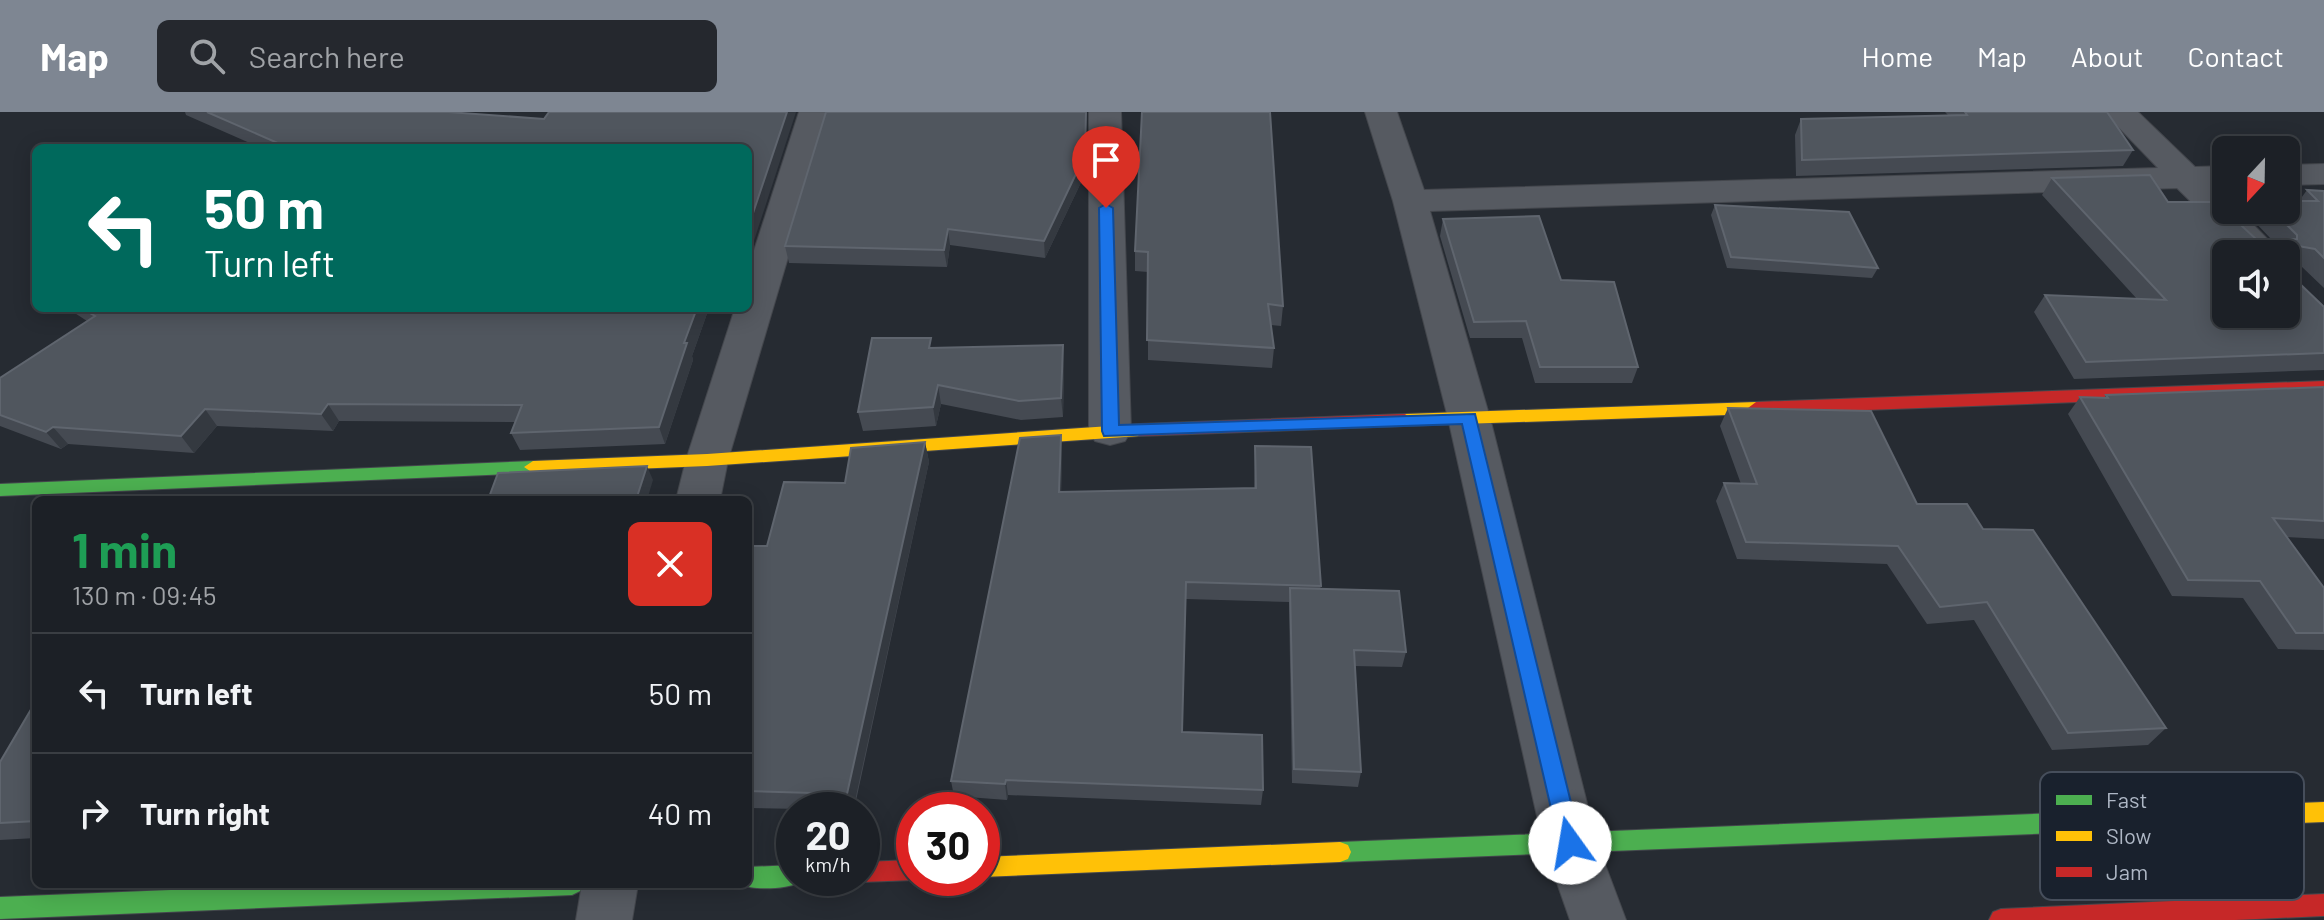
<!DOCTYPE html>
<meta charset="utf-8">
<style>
body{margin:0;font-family:Barlow,sans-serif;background:#25282e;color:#f1f3f6;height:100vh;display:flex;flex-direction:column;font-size:30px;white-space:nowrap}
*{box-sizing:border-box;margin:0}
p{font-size:26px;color:#a0a3a7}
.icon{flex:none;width:44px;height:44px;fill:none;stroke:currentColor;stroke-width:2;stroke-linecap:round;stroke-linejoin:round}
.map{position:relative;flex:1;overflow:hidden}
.details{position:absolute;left:32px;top:384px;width:720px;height:392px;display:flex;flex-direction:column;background:#1c2026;border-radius:12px;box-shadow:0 4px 20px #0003,0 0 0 2px #3a3e43}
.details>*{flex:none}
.banner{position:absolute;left:32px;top:32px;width:720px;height:168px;border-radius:12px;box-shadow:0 4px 20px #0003,0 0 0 2px #3a3e43;background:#00695c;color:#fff;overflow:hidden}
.needle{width:52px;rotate:202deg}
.tools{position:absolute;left:2212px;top:24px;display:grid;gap:16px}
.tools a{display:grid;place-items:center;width:88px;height:88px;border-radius:12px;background:#1c2026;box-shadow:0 4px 20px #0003,0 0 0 2px #3a3e43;font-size:40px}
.speed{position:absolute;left:776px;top:680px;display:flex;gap:16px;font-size:40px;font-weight:700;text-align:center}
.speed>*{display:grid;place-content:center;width:104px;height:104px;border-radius:50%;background:#1c2026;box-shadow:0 4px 20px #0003,0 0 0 2px #3a3e43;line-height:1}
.speed small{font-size:20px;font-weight:400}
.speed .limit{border:12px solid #d22;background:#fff;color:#111}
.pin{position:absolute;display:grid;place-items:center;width:68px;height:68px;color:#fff;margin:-82px -34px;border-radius:50% 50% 50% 0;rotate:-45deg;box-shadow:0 0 8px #0007}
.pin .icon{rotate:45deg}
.me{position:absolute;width:88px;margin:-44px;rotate:347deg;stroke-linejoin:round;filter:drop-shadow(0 0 6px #0008)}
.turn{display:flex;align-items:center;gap:28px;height:168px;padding:0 40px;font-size:36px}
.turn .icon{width:104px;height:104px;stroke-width:2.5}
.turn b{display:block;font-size:56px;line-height:68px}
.round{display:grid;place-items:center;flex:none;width:84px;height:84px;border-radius:12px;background:#25282e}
.headline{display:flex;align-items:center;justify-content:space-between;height:136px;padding:0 40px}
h1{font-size:48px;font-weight:700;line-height:60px;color:#1e9e55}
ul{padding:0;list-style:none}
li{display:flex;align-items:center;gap:24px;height:120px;padding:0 40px;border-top:2px solid #3a3e43}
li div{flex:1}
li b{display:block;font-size:30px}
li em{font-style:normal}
header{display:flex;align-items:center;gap:48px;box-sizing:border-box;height:112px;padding:0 40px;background:#7e8692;color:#fff}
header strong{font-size:38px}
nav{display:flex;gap:44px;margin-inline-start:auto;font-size:28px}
.search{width:560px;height:72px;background:#25282e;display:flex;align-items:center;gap:20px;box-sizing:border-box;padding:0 28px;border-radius:12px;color:#a0a3a7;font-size:30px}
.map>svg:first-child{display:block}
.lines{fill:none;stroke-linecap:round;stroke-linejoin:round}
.street-casing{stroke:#44474d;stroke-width:2}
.fast-casing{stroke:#44474d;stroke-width:2}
.slow-casing{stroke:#44474d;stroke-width:2}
.jam-casing{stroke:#44474d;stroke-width:2}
.street{fill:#565a61;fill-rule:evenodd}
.fast{fill:#4caf50;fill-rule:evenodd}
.slow{fill:#ffc107;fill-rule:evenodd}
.jam{fill:#c62828;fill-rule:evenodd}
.wall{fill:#454a52}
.shaded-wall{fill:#343940}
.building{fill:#50565e;stroke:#5f656e;stroke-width:2;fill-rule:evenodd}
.route{fill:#1a73e8;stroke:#114b97;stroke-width:2}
.key{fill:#19212d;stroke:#464e5b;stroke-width:2}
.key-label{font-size:22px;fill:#aeb7c5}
</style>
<header>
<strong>Map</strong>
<div class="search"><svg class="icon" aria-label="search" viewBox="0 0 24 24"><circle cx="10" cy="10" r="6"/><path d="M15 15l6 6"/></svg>Search here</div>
<nav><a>Home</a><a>Map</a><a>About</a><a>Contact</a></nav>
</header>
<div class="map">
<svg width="2324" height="808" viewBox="0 0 2324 808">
<rect width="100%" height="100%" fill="#262b32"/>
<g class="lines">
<defs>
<path id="street" d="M 799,0 L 831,0 L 728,348 L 720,388 L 676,388 L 686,348 L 735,196 L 748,196 L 748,157 Z
M 1089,0 L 1121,0 L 1131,319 L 1125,329 L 1110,333 L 1095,329 L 1089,319 Z
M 1365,0 L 1397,0 L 1424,78 L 2158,56 L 2104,0 L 2138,0 L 2195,55 L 2226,54 L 2226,74 L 2215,74 L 2226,85 L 2226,98 L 2239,98 L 2282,142 L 2244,142 L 2177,76 L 1430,99 L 1490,306 L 1597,731 L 1626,808 L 1570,808 L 1543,731 L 1448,306 L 1393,89 Z
M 2324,52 L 2324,72 L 2286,73 L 2286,53 Z
M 582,772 L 638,772 L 632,808 L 576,808 Z"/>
<path id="fast" d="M 533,349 L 542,355 L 533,361 L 0,384 L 0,372 Z
M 2083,700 L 2091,703 L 2094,710 L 2091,717 L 2083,720 L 1340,750 L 1332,747 L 1329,740 L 1332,733 L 1340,730 Z
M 794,753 L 794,766 L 804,766 L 802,770 C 786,777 755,779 740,772 L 748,772 L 748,755 Z
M 318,772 L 583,772 L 580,779 L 572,783 L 0,807 L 0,785 Z"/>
<path id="slow" d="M 1756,290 L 1764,296 L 1756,302 L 1405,314 L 1397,308 L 1405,302 Z
M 1139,312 L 1147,318 L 1139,324 L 707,354 L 533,361 L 524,355 L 533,349 L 707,342 Z
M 2324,690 L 2324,710 L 2083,720 L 2075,717 L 2072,710 L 2075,703 L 2083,700 Z
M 1340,730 L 1348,733 L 1351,740 L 1348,747 L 1340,750 L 982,765 L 982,745 Z"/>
<path id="jam" d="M 2324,269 L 2324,281 L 1756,302 L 1748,296 L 1756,290 Z
M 1405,302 L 1413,308 L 1405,314 L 1139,324 L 1131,318 L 1139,312 Z
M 914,748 L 914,766 L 920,766 L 914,768 L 862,770 L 853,766 L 862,766 L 862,750 Z
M 2324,782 L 2324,804 L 2235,808 L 1989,808 L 1993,800 L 2001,797 Z"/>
</defs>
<!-- street casing -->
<use href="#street" class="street-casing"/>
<!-- fast casing -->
<use href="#fast" class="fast-casing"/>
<!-- slow casing -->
<use href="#slow" class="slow-casing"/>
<!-- jam casing -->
<use href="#jam" class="jam-casing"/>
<!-- street -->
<use href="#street" class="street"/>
<!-- fast -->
<use href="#fast" class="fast"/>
<!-- slow -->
<use href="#slow" class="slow"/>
<!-- jam -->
<use href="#jam" class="jam"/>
</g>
<!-- wall -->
<path class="wall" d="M 185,0 L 448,0 L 544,7 L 796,0 L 748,36 L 261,36 L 186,3 Z
M 1142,0 L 1283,194 L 1281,214 L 1271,213 L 1274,236 L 1272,256 L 1148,248 L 1148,160 L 1135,159 L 1135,139 Z
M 1945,0 L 2107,0 L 2133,38 L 2123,54 L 1796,64 L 1795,23 L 1801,7 L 1948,3 Z
M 1086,60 L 1045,146 L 950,133 L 947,155 L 789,151 L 785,134 Z
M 2052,66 L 2168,90 L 2257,128 L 2272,128 L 2252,107 L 2258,98 L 2286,98 L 2299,89 L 2307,78 L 2324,79 L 2324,176 L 2301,154 L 2298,153 L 2298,170 L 2324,195 L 2324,258 L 2074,267 L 2034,200 L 2045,183 L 2137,187 L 2042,83 Z
M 1715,93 L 1878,156 L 1872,166 L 1727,156 L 1711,103 Z
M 1443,107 L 1561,168 L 1638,255 L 1632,271 L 1535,271 L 1522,226 L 1470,226 L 1440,124 Z
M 67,196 L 709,196 L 692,244 L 693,248 L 665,332 L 520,338 L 511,321 L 515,310 L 339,309 L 333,319 L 217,314 L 194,341 L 68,332 L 61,337 L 0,314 L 0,266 L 87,209 Z
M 932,236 L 1064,253 L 1063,305 L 1021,308 L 941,292 L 936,314 L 863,319 L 858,300 Z
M 2324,275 L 2324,427 L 2286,425 L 2324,476 L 2324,538 L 2278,537 L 2243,486 L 2172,484 L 2068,302 L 2080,285 L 2104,286 L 2106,283 Z
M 1728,296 L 1917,392 L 1983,417 L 2166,616 L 2148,633 L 2052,638 L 1974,508 L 1927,512 L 1887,452 L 1737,447 L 1716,389 L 1724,371 L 1741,372 L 1720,314 Z
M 925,330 L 929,350 L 854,698 L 748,696 L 748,434 L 767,434 L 845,371 Z
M 1255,334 L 1321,474 L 1320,477 L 1406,540 L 1402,555 L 1354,554 L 1361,660 L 1358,675 L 1292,671 L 1289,490 L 1186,487 L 1182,620 L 1263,678 L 1261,693 L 1008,683 L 1007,688 L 954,684 L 951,669 L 1062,340 L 1061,380 L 1254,376 Z
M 36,589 L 36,726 L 0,728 L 0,650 Z"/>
<!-- shaded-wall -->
<path class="shaded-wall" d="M 787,0 L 796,0 L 748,147 L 748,116 Z
M 1086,0 L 1086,60 L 1045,146 L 1044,129 Z
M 948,117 L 950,133 L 947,155 L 944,138 Z
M 697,196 L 709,196 L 692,244 L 693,248 L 665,332 L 659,315 L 684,231 Z
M 1063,233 L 1064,253 L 1063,305 L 1061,286 Z
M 938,273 L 941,292 L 936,314 L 933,295 Z
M 328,292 L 339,309 L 333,319 L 321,302 Z
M 205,297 L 217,314 L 194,341 L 181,324 Z
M 53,315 L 68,332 L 61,337 L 46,320 Z
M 1061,323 L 1062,340 L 1061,396 L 1059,380 Z
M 925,330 L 929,350 L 853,698 L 847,682 Z
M 647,354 L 653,368 L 647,388 L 636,388 Z
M 1006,668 L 1008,683 L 1007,688 L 1005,672 Z"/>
<!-- building -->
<path class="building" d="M 207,0 L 448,0 L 544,7 L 549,0 L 787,0 L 748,116 L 748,36 L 275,36 L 280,32 Z
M 826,0 L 1086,0 L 1085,43 L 1044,129 L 948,117 L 944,138 L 785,134 Z
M 1142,0 L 1270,0 L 1283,194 L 1268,192 L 1274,236 L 1147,228 L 1148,140 L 1135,139 Z
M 1965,0 L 2107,0 L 2133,38 L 1802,48 L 1801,7 L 1967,3 Z
M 2150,63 L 2168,90 L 2216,90 L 2257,128 L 2297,127 L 2297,123 L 2272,98 L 2286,98 L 2286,89 L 2318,89 L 2307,78 L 2324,79 L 2324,146 L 2315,137 L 2298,134 L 2298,170 L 2324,195 L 2324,241 L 2086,250 L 2045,183 L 2166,188 L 2052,66 ZM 2226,142 L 2286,142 L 2286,202 L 2226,202 Z
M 1715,93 L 1849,100 L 1878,156 L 1731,145 Z
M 1539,104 L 1561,168 L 1614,170 L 1638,255 L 1540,255 L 1526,209 L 1474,210 L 1443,107 Z
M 81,196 L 697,196 L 684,231 L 687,231 L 659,315 L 511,321 L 522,293 L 328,292 L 321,302 L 205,297 L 181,324 L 53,315 L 46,320 L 0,303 L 0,266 L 95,204 Z
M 872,226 L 931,226 L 929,236 L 1063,233 L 1061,286 L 1019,289 L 938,273 L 933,295 L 858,300 Z
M 2324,275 L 2324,409 L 2273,406 L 2324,476 L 2324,521 L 2296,521 L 2260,469 L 2188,468 L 2080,285 L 2108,286 L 2106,283 Z
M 1728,296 L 1871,299 L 1917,392 L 1967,392 L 1983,417 L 2033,418 L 2166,616 L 2068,621 L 1987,490 L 1940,495 L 1898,434 L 1746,430 L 1724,371 L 1757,372 Z
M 1061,323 L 1059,380 L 1256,376 L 1255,334 L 1311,335 L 1321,474 L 1186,470 L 1182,620 L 1262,623 L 1263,678 L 1006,668 L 1005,672 L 951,669 L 1020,326 Z
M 925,330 L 847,682 L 748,679 L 748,434 L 767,434 L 784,370 L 845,371 L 851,336 Z
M 647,354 L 636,388 L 488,388 L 498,361 Z
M 1290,476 L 1399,479 L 1406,540 L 1354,538 L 1361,660 L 1294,657 Z
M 36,589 L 36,709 L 0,711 L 0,650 Z"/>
<!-- route -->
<path class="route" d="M 1106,92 L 1113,96 L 1119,313 L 1475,302 L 1581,731 L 1578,738 L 1570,741 L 1562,738 L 1559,731 L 1462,312 L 1104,324 L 1102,319 L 1099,96 Z"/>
<!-- legend -->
<rect x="2040" y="660" width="264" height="128" rx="12" class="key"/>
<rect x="2056" y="683" width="36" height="10" fill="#4caf50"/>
<rect x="2056" y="719" width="36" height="10" fill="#ffc107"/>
<rect x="2056" y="755" width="36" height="10" fill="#c62828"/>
<g class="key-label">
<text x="2106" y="696">Fast</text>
<text x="2106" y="732">Slow</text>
<text x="2106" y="768">Jam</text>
</g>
</svg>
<div class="tools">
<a><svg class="needle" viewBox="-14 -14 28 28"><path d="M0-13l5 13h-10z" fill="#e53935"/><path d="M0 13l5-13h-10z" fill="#a0a3a7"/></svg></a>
<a><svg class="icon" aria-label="sound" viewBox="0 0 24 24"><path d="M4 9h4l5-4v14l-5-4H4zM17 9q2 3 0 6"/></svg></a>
</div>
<div class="speed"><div>20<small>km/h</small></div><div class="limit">30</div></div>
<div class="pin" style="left:1106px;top:96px;background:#d93025"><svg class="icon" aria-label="arrive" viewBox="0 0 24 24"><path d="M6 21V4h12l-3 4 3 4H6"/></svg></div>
<svg class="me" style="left:1570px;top:731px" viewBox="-20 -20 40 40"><circle r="19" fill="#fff"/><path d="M0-13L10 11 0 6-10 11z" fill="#1a73e8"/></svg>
<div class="banner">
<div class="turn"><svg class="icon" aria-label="left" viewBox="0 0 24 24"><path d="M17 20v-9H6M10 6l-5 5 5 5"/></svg><div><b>50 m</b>Turn left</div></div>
</div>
<section class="details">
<div class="headline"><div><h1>1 min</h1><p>130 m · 09:45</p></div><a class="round" style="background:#d93025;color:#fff"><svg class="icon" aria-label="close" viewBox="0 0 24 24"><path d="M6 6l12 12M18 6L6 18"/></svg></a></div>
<ul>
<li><svg class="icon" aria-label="left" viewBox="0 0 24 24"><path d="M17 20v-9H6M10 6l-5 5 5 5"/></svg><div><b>Turn left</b></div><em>50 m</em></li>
<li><svg class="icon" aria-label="right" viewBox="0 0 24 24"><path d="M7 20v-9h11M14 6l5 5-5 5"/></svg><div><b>Turn right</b></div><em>40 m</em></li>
</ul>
</section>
</div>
